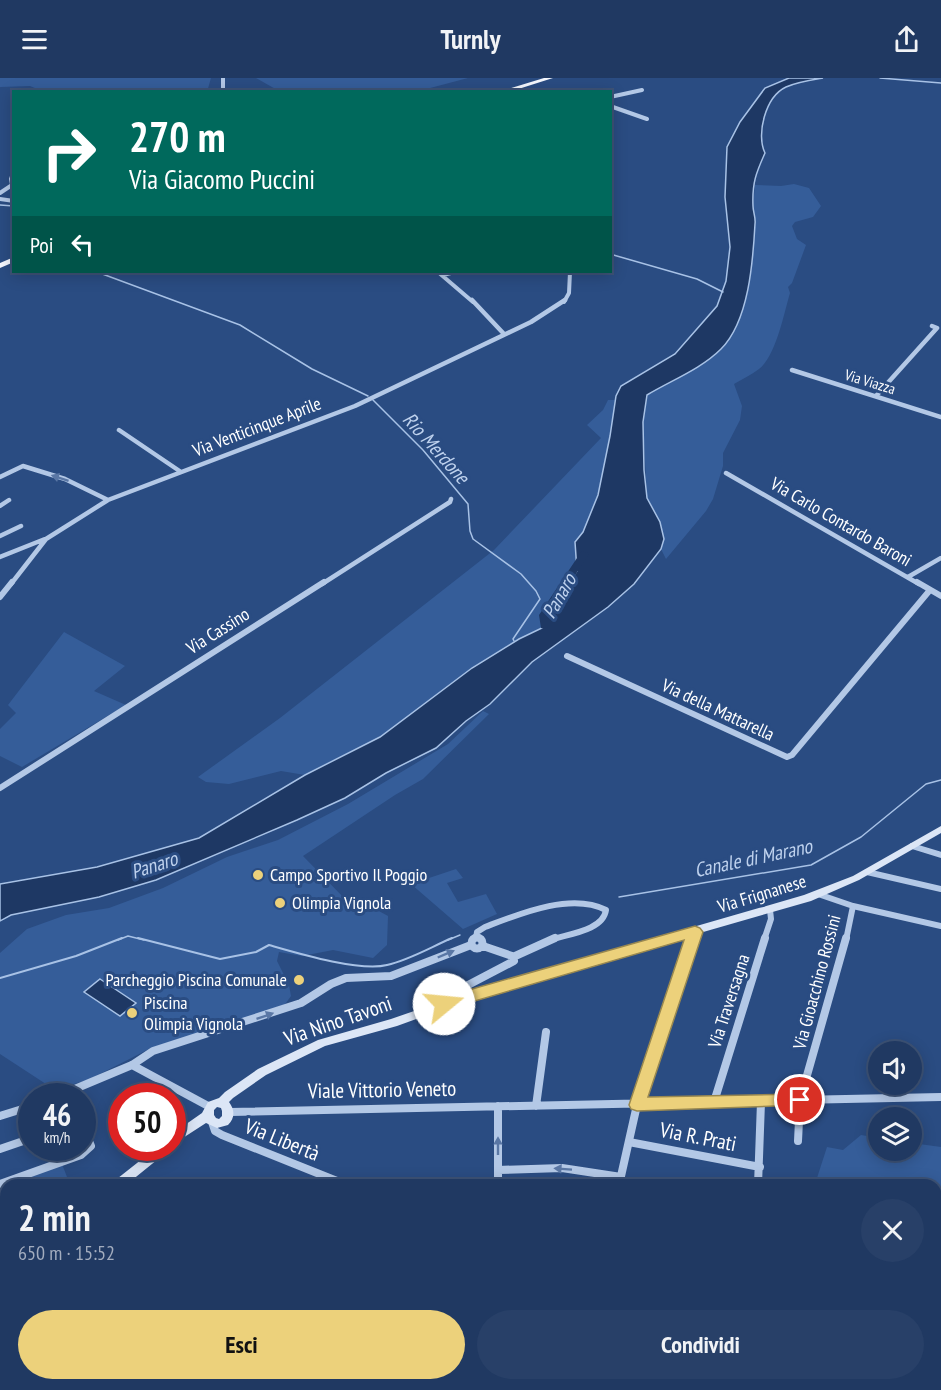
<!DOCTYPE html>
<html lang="it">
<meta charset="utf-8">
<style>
body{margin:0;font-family:"PT Sans Narrow",sans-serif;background:#284068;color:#f1f3f6;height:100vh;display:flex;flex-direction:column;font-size:22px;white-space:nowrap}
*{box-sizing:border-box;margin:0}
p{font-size:20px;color:#a2acbe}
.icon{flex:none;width:33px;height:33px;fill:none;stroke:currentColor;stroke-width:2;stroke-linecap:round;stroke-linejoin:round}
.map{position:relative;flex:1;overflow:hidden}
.drawer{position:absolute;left:0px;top:1101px;width:942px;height:212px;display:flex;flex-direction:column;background:#203962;border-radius:18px 18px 0 0;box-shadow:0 3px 15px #0003,0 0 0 2px #3d5377}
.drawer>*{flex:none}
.hud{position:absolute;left:12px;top:12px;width:600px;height:183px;border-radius:0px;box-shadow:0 3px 15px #0003,0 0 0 2px #3d5377;background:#00695c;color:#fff;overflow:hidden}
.buttons{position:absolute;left:868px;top:963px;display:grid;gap:12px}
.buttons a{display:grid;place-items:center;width:54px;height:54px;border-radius:50%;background:#203962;box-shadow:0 3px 15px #0003,0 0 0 2px #3d5377;font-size:30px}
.speed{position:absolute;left:18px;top:1005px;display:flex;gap:12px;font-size:30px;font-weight:700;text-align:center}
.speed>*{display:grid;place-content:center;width:78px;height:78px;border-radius:50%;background:#203962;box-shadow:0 3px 15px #0003,0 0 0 2px #3d5377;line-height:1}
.speed small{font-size:15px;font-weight:400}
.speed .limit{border:9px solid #d22;background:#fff;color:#111}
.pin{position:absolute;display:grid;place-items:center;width:51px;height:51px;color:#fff;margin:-26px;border:3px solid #fff;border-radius:50%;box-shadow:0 2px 6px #0007}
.me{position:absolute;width:66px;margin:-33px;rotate:73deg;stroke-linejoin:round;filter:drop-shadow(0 0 4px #0008)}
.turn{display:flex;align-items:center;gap:21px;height:126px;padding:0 18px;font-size:27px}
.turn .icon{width:78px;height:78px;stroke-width:2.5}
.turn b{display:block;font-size:42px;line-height:51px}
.then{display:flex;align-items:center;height:57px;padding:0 18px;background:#0003;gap:12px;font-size:22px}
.round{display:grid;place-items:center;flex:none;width:63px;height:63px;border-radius:32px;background:#284068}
.summary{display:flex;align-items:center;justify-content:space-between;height:102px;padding:0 18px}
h1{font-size:36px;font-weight:800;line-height:45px}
.button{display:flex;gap:12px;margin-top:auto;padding:12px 18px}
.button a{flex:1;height:69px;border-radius:36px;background:#ecd17b;color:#111;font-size:24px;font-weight:800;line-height:69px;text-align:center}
.button a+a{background:#284068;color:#f1f3f6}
header{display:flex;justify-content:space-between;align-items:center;height:78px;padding:0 18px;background:#203962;font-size:27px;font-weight:800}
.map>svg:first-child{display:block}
.green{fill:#355d99}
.water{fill:#1e3864;stroke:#a8c2e6;stroke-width:1.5}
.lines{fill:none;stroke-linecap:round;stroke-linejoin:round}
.stream-far1{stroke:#a8c2e6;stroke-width:1.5}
.stream{stroke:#a8c2e6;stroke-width:2}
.river{fill:#1e3864;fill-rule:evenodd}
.minor-far3{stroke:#b3c8e6;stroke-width:4}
.minor-far2{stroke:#b3c8e6;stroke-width:4.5}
.minor-far1{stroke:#b3c8e6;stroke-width:6}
.minor{stroke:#b3c8e6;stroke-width:8}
.secondary{fill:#dce6f6;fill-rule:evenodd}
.primary{fill:#f4f7fd;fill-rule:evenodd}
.oneway{fill:#5a77a5}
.route{fill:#ecd17b;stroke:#998850;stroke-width:1.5}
.poi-dot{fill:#ecd17b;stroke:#2a4c82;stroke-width:2}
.labels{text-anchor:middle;stroke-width:6;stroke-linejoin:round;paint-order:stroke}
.far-street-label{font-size:15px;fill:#fff;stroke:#2a4c82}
.street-label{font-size:18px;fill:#fff;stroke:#2a4c82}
.poi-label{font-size:18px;fill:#fff;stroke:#2a4c82;text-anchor:start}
.water-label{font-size:20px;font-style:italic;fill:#bfd2ee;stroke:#2a4c82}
.near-street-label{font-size:21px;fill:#fff;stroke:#2a4c82}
</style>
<header><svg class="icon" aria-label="menu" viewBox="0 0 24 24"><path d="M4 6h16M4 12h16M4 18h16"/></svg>Turnly<svg class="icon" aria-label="share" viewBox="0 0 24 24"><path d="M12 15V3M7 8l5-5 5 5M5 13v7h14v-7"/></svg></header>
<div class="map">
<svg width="941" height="1312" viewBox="0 0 941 1312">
<rect width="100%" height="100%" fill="#2a4c82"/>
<!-- green -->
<path class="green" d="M 0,0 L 211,0 L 207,14 L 42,13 L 30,8 L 0,9 Z
M 256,0 L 468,0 L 415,14 L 279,13 Z
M 794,106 L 809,110 L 821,128 L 813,139 L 795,144 L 792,148 L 797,161 L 806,167 L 792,205 L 788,209 L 790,215 C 784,235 776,278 759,291 C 751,297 742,301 734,306 L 742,328 L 740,342 L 723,375 L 723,388 L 713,421 L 706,433 L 666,481 L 661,471 L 664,461 L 647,420 L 643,344 L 648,316 L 698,289 L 722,271 L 735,251 L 756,144 L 753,128 L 755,107 L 781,108 Z
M 608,322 L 615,322 L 610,358 L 598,417 L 583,454 L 575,464 L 577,493 L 544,537 L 544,549 L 519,561 L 472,590 L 380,659 L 305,697 L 281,693 L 229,706 L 206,704 L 198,699 L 280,640 L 494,472 L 601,360 L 587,347 L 603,332 Z
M 64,554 L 125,588 L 94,613 L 126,627 L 22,689 L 0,678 L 0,651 L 16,635 L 8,627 Z
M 483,633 L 489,636 L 423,701 L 395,717 L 303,778 L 346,822 L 355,820 L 388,838 L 387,867 L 373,880 L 333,872 L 302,878 L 279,874 L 277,883 L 289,907 L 291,918 L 283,929 L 151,970 L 90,1001 L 71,1007 L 65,1004 L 49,1008 L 0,976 L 0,875 L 27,851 L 66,837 L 109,830 L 163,810 L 227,779 L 278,762 L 348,726 L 448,666 Z
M 456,791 L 463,800 L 447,805 L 458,824 L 486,816 L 497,836 L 463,851 L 411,806 Z
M 861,1057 L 879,1060 L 879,1072 L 912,1072 L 912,1065 L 941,1069 L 941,1216 L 936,1215 L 936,1107 L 812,1107 L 817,1100 L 827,1069 L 843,1072 Z
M 62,1086 L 67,1099 L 44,1107 L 10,1107 Z"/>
<!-- water -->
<path class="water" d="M 789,0 L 823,0 C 811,2 797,4 786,9 C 765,19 756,57 765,75 C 756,95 752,105 753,128 C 753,134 756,140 755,146 C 753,183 749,243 721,271 C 701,291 672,302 647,317 L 643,344 L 644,392 L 647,420 L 660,444 L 664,461 L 661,471 L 634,506 L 608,529 L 532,584 L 490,626 L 466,643 L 436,670 L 386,695 L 345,720 L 297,742 L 156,802 L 99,819 L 11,837 L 0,843 L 0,806 L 97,789 L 199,760 L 305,697 L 380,659 L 472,590 L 519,561 L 544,549 L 544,537 L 577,493 L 575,464 L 583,454 L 598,417 L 610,358 L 616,318 L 621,308 L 675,276 L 717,228 L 726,203 L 730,169 L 725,119 L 727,69 L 740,44 L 765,10 Z
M 100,901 L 136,925 L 120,938 L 84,914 Z"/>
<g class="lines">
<!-- stream-far1 -->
<path class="stream-far1" d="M 880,0 L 941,5
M 0,127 L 14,128
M 610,176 L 697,201 L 723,214
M 97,194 L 240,247 L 312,291 L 368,318
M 373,322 L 423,372 L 468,426 L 470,453 L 473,461 L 521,496 L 536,513 L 540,521 L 513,561 L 514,563
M 619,819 L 811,787 L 861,759 L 926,706 L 941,702
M 118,862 L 128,858 L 144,862
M 448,862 L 460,857"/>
<!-- stream -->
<path class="stream" d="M 138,860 L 220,881 L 256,874 L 269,867 C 297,875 360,894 387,887 C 409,882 431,869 452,860
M 0,900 L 76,878 L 122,860"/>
<!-- river -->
<path class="river" d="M 584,473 L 589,476 L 549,537 L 549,548 L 544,551 L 541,550 L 539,537 L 581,474 Z"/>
<!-- minor-far3 -->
<path class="minor-far3" d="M 223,0 L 223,14
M 610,19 L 642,12
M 610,28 L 647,41
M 0,115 L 12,107 L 11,101 L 14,93
M 0,121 L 14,123
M 438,194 L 473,224
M 443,197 L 455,194
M 564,224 L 569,215 L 570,194"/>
<!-- minor-far2 -->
<path class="minor-far2" d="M 472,222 L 504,256
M 792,292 L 941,339
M 876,318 L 937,250 L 932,248
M 119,352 L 181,394
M 726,395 L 919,506
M 0,399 L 23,388 L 65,401 L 108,422
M 0,428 L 9,422
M 0,458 L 21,448
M 0,479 L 45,461
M 908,499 L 941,480
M 11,506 L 46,461 L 108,422 L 355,328 L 531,244 L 565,222
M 322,506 L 450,424 L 451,421"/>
<!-- minor-far1 -->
<path class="minor-far1" d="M 917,504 L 941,518
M 0,519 L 12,504
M 567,578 L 787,679 L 792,677 L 930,512
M 0,710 L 324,504
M 912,768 L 941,777
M 867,794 L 941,811
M 818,816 L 853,828 L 941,848
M 476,860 L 477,854 L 485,849 C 519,836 571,814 606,832 C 603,853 567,856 550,862
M 692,862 L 695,854
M 764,862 L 771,841 L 770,832
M 846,862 L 853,828"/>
<!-- minor -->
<path class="minor" d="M471.5 865a5.5 5.5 0 1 1 11 0a5.5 5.5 0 1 1-11 0Z
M 513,879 L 555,860
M 444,925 L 443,922 L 449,917 L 514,883 L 512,878 L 483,868
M 132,987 L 210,1029
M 58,1018 L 132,987 L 153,973 L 301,925 L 331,906 L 346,900 L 391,898 L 471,867
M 714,1024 L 765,860
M 498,1028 L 498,1107
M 536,1028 L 546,954
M 230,1034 L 941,1019
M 0,1038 L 32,1028
M 212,1044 L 215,1053 L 222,1057 L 347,1107
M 798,1063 L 800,1022 L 846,860
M 629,1064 L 760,1089
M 0,1071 L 32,1060
M 498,1092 L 562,1090 L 621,1099
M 0,1106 L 81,1077 L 91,1068 L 82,1046
M 619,1107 L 637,1027 L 693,860
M 758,1107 L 761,1024
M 0,1211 L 6,1213
M 936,1221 L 941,1222
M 0,1254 L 6,1255
M 255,1306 L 273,1311 L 278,1306
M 672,1306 L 682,1312
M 739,1306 L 739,1312
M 813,1306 L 813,1312
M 393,1312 L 394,1306
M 575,1312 L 576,1306
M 881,1312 L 882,1306"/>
<!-- secondary -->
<path class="secondary" d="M 941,748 L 941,755 L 859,802 L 811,823 L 474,920 L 397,948 L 325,968 L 266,997 L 233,1020 L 229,1024 C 235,1032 235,1040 228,1047 L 217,1050 L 206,1045 L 172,1067 L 172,1056 L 202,1035 L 208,1024 L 219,1020 L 225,1014 L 258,991 L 318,962 L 391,941 L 472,913 L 804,817 L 853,798 ZM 217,1029 L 221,1030 L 222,1033 L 222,1038 L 219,1041 L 216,1040 L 214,1037 L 214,1032 Z
M 156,1070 L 170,1070 L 168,1073 L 126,1107 L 111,1107 L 113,1104 Z
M 128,1306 L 141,1306 L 141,1312 L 129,1312 Z"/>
<!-- primary -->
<path class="primary" d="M 544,0 L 553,0 L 509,14 L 498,14 Z
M 14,179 L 14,184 L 0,190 L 0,185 Z
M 6,1148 L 6,1160 L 0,1161 L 0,1149 Z
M 6,1285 L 7,1306 L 5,1310 L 0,1312 L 0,1289 Z"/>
</g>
<!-- one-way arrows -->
<defs><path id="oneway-solid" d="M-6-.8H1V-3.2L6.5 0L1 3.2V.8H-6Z" transform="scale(1.5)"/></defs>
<g class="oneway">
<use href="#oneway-solid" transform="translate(60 400) rotate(-162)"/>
<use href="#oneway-solid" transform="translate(446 876) rotate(-23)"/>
<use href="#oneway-solid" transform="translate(265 938) rotate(-19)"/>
<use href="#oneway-solid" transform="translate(498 1068) rotate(-90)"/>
<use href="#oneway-solid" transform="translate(563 1091) rotate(-176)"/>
</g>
<!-- route -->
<path class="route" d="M 695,848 L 700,850 L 703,854 L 648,1019 L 800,1016 L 806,1018 L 809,1022 L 806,1027 L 637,1033 L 631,1031 L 629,1027 L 684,862 L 444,932 L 438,930 L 435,926 L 438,921 L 444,919 Z"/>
<!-- markers -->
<g class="poi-dot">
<circle cx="258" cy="797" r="6"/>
<circle cx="280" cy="825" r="6"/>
<circle cx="299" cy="902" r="6"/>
<circle cx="132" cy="935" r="6"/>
</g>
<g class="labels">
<!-- far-street labels -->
<g class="far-street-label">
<text transform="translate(870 304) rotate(17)" y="5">Via Viazza</text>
</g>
<!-- street labels -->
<g class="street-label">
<text transform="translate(257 349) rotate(-21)" y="6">Via Venticinque Aprile</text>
<text transform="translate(841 444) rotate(30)" y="6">Via Carlo Contardo Baroni</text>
<text transform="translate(218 553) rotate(-32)" y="6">Via Cassino</text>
<text transform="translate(718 632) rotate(25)" y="6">Via della Mattarella</text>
<text transform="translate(762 816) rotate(-17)" y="6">Via Frignanese</text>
<text transform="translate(817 904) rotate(-75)" y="6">Via Gioacchino Rossini</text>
<text transform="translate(729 923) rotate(-72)" y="6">Via Traversagna</text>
</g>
<!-- poi labels -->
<g class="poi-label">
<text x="270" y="803">Campo Sportivo Il Poggio</text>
<text x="292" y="831">Olimpia Vignola</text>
<text x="287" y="908" text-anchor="end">Parcheggio Piscina Comunale</text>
<text x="144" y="931">Piscina<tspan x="144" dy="21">Olimpia Vignola</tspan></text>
</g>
<!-- water labels -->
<g class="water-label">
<text transform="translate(436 370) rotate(48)" y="7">Rio Merdone</text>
<text transform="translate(559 518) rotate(-60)" y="7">Panaro</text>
<text transform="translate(753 780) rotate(-12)" y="7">Canale di Marano</text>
<text transform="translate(154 787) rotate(-18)" y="7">Panaro</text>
</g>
<!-- near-street labels -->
<g class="near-street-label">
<text transform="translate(338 943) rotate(-19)" y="7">Via Nino Tavoni</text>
<text transform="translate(382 1012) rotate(-1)" y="7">Viale Vittorio Veneto</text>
<text transform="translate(698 1059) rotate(11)" y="7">Via R. Prati</text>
<text transform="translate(282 1062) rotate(22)" y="7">Via Libertà</text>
</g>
</g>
</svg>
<div class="buttons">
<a><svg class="icon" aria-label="sound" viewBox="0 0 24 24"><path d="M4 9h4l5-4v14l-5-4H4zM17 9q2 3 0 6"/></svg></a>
<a><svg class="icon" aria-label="layers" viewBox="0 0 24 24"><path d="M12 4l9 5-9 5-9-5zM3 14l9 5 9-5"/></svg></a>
</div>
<div class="speed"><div>46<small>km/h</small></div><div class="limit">50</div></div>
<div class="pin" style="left:800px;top:1022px;background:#d93025"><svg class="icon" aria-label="arrive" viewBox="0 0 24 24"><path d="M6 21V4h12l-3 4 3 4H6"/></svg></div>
<svg class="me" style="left:444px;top:926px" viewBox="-20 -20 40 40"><circle r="19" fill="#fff"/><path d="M0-13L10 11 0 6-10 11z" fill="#ecd17b"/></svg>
<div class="hud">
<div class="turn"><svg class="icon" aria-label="right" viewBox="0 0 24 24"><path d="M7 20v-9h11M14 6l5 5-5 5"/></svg><div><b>270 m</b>Via Giacomo Puccini</div></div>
<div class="then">Poi<svg class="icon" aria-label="left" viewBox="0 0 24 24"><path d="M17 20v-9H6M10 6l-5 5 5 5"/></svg></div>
</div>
<section class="drawer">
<div class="summary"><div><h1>2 min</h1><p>650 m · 15:52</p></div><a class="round"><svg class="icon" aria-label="close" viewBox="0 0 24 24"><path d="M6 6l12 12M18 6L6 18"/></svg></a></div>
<div class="button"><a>Esci</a><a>Condividi</a></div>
</section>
</div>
